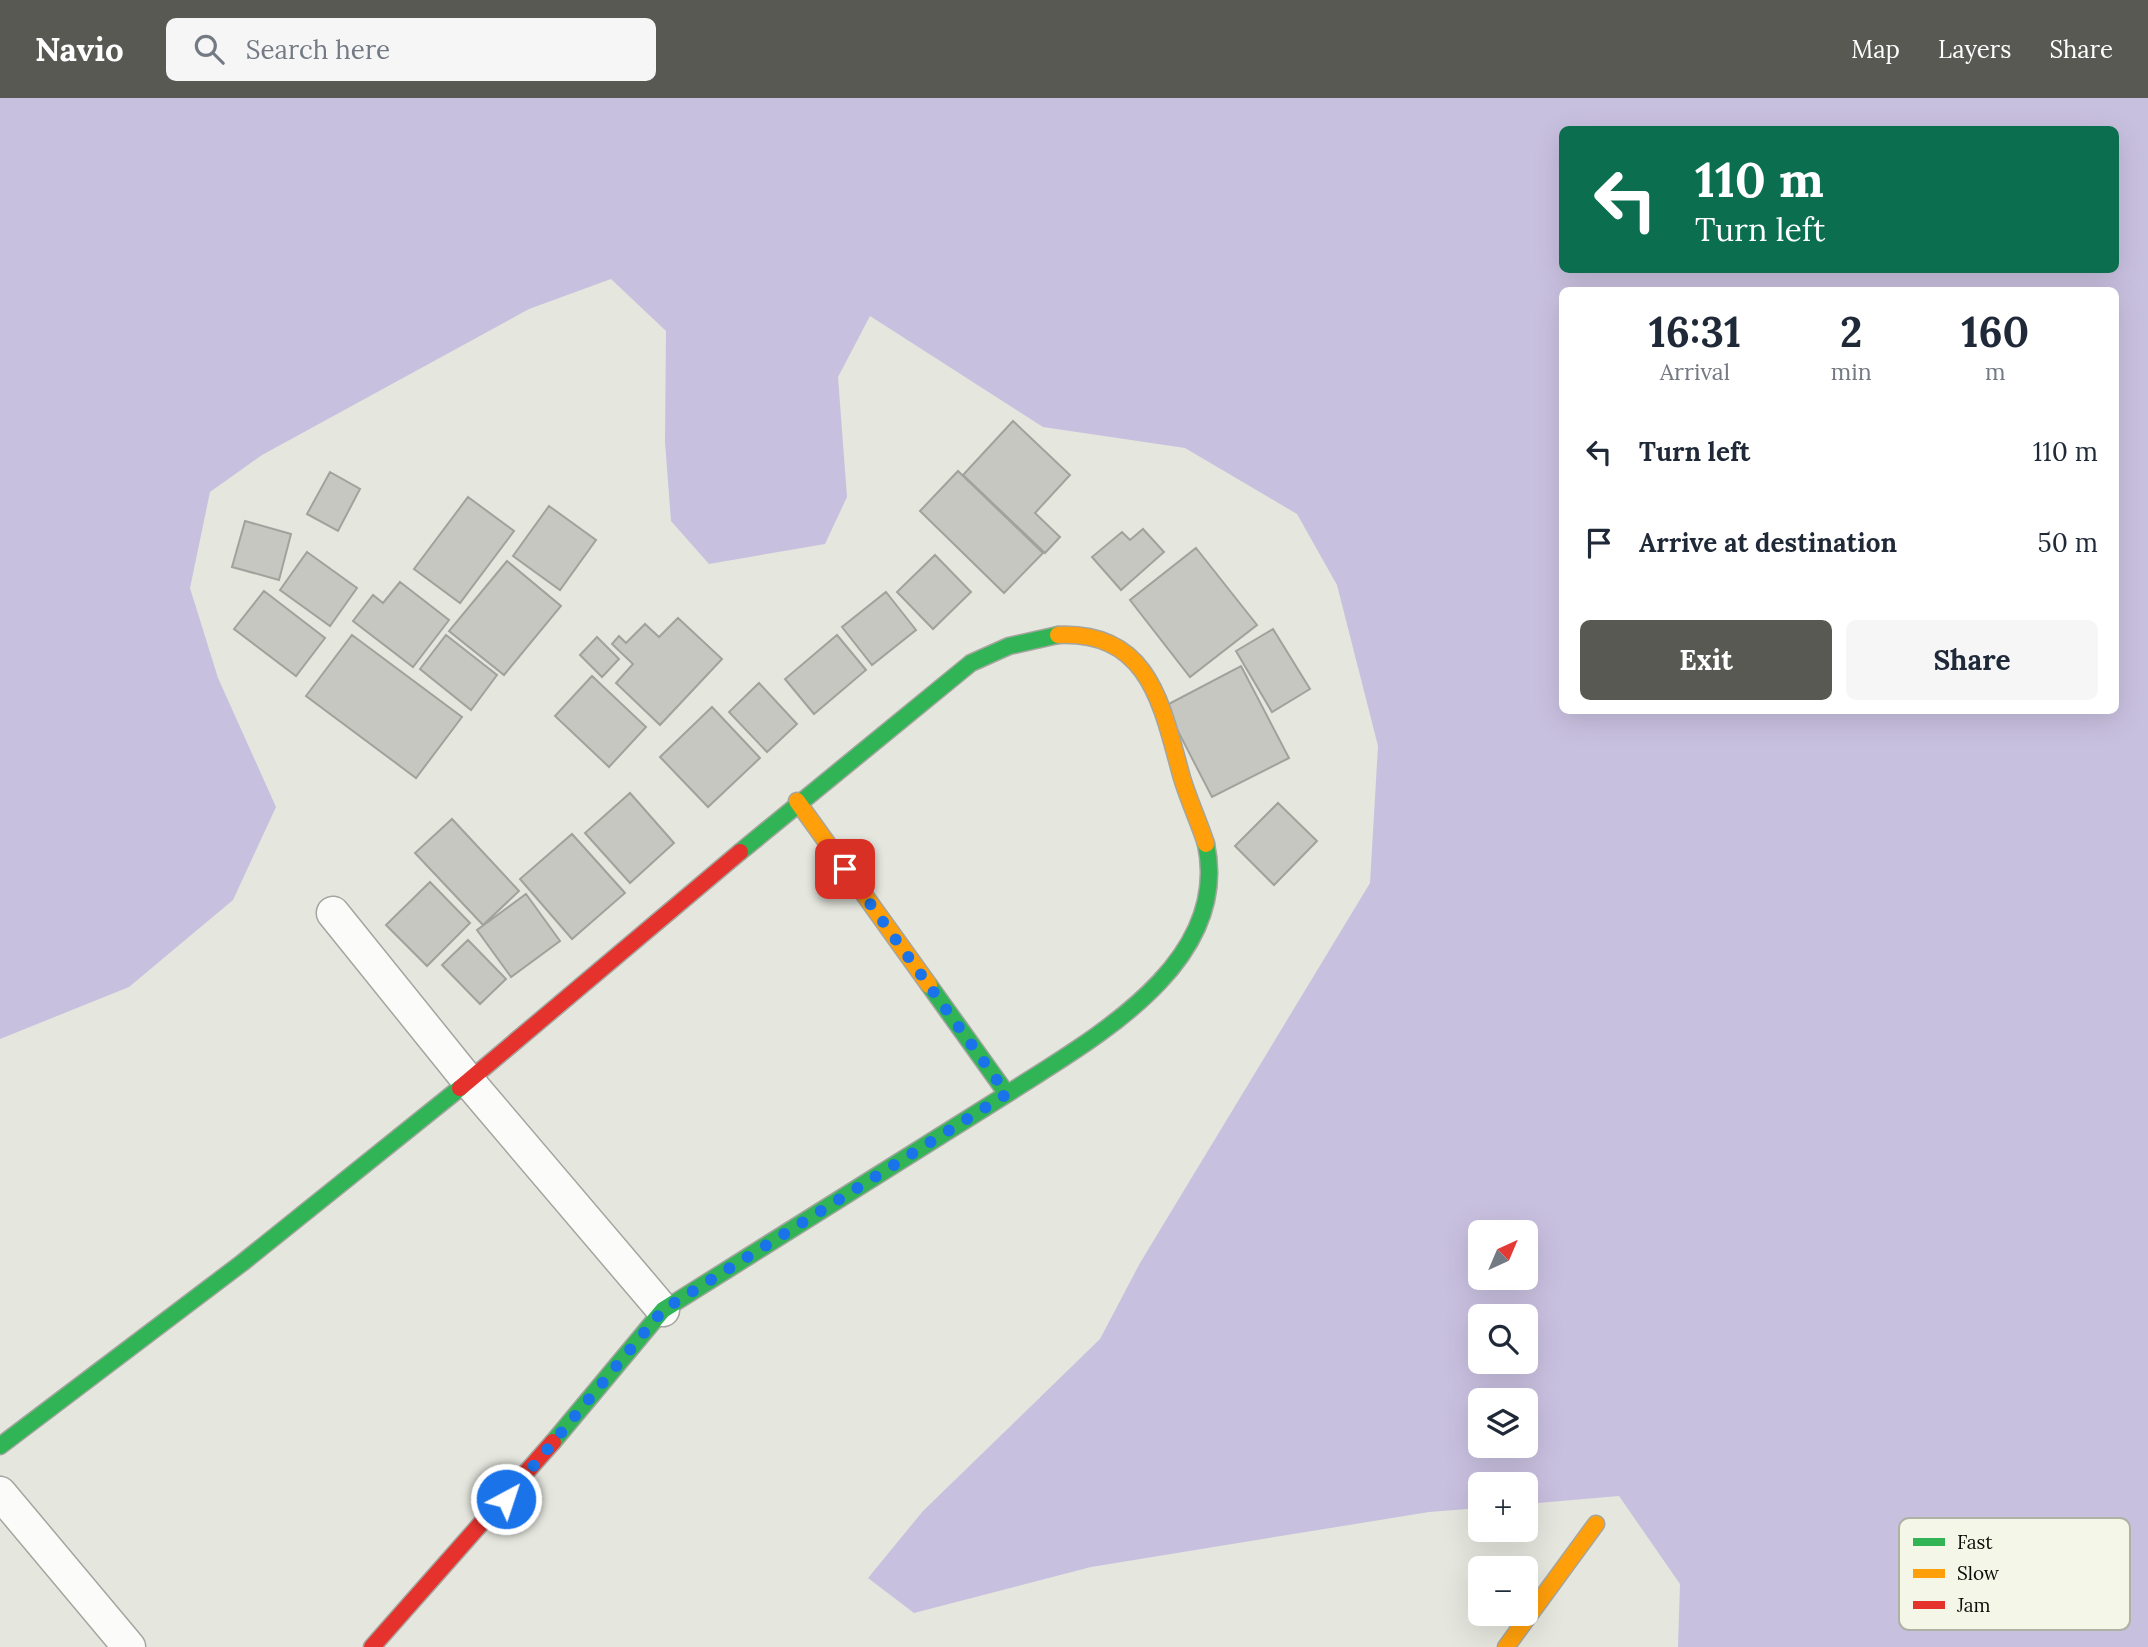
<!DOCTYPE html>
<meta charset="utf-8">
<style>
body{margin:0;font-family:Lora,serif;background:#f6f6f7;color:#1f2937;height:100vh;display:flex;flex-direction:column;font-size:26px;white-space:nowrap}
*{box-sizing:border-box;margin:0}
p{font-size:23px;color:#747a83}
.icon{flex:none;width:38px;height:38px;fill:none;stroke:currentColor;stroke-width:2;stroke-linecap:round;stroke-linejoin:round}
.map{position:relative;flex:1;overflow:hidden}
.drawer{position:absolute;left:1559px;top:189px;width:560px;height:427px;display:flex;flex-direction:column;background:#fff;border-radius:10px;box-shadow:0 7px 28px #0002}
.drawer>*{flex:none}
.hud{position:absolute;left:1559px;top:28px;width:560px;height:147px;border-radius:10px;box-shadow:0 7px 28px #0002;background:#0b6e4f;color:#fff;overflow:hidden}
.needle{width:46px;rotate:44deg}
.tools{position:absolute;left:1468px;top:1122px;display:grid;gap:14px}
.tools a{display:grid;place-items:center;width:70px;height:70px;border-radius:10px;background:#fff;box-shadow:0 7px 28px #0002;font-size:35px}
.pin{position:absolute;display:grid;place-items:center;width:60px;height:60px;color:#fff;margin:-30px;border-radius:14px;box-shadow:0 4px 10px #0006}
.me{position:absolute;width:77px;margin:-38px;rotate:40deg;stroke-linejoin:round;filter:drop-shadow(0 0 5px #0008)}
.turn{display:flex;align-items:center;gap:24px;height:147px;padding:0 21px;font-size:32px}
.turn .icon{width:91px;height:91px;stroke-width:2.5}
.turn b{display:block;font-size:49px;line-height:60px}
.eta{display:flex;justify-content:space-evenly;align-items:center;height:119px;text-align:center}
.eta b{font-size:42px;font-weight:800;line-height:49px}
.cta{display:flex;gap:14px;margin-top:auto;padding:14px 21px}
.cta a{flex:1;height:80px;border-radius:10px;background:#595954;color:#fff;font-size:28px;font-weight:800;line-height:80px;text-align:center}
.cta a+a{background:#f6f6f7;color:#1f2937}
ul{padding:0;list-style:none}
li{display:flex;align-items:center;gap:21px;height:91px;padding:0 21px}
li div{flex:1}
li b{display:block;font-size:26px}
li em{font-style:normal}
header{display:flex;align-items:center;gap:42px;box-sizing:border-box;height:98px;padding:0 35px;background:#595954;color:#fff}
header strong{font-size:33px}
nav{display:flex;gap:38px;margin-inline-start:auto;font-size:24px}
.search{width:490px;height:63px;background:#f6f6f7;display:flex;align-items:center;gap:18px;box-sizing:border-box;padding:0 24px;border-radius:10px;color:#747a83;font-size:26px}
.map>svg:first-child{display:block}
.water{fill:#c8c0df;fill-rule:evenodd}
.building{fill:#c6c7c1;stroke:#a1a29c;stroke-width:2}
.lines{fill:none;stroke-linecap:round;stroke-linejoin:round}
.street-casing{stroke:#a4a59f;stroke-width:35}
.fast-casing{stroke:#a4a59f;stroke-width:19}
.slow-casing{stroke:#a4a59f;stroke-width:19}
.jam-casing{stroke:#a4a59f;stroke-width:19}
.street{stroke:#fbfbfa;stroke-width:32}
.fast{stroke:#30b455;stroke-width:16}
.slow{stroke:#ff9f0a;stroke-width:16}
.jam{stroke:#e5322d;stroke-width:16}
.route{stroke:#1a73e8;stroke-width:12;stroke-dasharray:0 21.6}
.key{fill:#f4f7e8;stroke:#afb1a5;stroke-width:2}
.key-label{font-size:19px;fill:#0d0d09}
</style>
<header>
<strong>Navio</strong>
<div class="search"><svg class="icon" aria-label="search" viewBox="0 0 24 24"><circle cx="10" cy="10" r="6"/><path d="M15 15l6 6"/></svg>Search here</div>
<nav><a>Map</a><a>Layers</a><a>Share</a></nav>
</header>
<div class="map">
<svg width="2148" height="1549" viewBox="0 0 2148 1549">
<rect width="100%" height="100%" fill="#e5e6de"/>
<!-- water -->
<path class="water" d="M 0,0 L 2148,0 L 2148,1549 L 1678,1549 L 1680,1486 L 1619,1398 L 1526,1406 L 1526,1386 L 1480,1386 L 1480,1410 L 1429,1414 L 1091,1469 L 914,1515 L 868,1480 L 923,1413 L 1100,1241 L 1140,1165 L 1370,785 L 1378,648 L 1337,487 L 1297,416 L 1185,350 L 1043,329 L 870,218 L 838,279 L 847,399 L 825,446 L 709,466 L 671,423 L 665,344 L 666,233 L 611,181 L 529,211 L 262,357 L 210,394 L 190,490 L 218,580 L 276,709 L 233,802 L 129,889 L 0,941 ZM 1563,32 L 2116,32 L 2116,172 L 1563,172 ZM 1563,192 L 2116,192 L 2116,612 L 1563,612 ZM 1480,1134 L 1526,1134 L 1526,1180 L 1480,1180 ZM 1480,1218 L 1526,1218 L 1526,1264 L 1480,1264 ZM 1480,1302 L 1526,1302 L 1526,1348 L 1480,1348 Z"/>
<!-- building -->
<path class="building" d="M 1013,323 L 1070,377 L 1035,415 L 1060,439 L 1045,455 L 963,377 Z
M 958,373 L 1043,455 L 1004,495 L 920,413 Z
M 330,374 L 360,391 L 338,433 L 307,416 Z
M 468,399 L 514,433 L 460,505 L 414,471 Z
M 549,408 L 596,442 L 560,492 L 513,458 Z
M 245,423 L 291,436 L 279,482 L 232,469 Z
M 1143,431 L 1164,454 L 1121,492 L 1092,459 L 1122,434 L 1130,442 Z
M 1196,450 L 1257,527 L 1190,579 L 1130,502 Z
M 307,454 L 357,490 L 330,528 L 280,492 Z
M 935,457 L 971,494 L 933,531 L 897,494 Z
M 507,463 L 561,508 L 504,577 L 449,533 Z
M 400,484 L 449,522 L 413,569 L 353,523 L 373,497 L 383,505 Z
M 264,493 L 325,540 L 296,578 L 234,531 Z
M 886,494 L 916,532 L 872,567 L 842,529 Z
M 678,520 L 722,561 L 660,627 L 616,585 L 633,566 L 612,546 L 619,538 L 626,545 L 645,526 L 659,539 Z
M 1273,531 L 1310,591 L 1272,614 L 1236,553 Z
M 352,537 L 462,619 L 416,680 L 306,598 Z
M 446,537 L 497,577 L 471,612 L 420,571 Z
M 837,537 L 866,572 L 814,616 L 785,581 Z
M 597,539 L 619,561 L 602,579 L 580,557 Z
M 1241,568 L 1289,660 L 1212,699 L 1165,608 Z
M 592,578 L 646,629 L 609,669 L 555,618 Z
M 759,585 L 797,626 L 767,654 L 729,614 Z
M 712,609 L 760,660 L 708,709 L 660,659 Z
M 630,695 L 674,745 L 630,785 L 585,735 Z
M 1278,705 L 1317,743 L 1274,787 L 1235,748 Z
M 452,721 L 519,793 L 483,827 L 415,755 Z
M 572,736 L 625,795 L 572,841 L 520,781 Z
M 430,784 L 470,825 L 427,868 L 386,827 Z
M 526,796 L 560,843 L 511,879 L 477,832 Z
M 468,842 L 506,881 L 480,906 L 442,867 Z"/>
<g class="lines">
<defs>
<path id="street" d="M 333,815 L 470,985 L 663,1212
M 0,1395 L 129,1549"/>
<path id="fast" d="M 740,754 L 971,565 L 1009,548 L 1058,537
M 1007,996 C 1090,942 1232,867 1206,746
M 553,1344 L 663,1212 L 1007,996 L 929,887
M 0,1348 L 242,1165 L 460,990"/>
<path id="slow" d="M 1058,537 C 1151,533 1162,609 1182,680 C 1189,703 1199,724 1206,746
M 797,703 L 929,887
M 1506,1549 L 1596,1426"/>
<path id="jam" d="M 460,990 L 740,754
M 372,1549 L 553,1344"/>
</defs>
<!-- street casing -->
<use href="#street" class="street-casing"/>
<!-- fast casing -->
<use href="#fast" class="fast-casing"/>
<!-- slow casing -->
<use href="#slow" class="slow-casing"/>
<!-- jam casing -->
<use href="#jam" class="jam-casing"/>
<!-- street -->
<use href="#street" class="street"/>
<!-- fast -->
<use href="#fast" class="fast"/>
<!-- slow -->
<use href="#slow" class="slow"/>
<!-- jam -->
<use href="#jam" class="jam"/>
</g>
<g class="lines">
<!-- route -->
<path class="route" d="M 506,1401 L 663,1212 L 1007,996 L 845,771"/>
</g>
<!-- legend -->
<rect x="1899" y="1420" width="231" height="112" rx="10" class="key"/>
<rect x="1913" y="1440" width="32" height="8" fill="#30b455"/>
<rect x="1913" y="1471" width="32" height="9" fill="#ff9f0a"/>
<rect x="1913" y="1503" width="32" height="8" fill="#e5322d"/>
<g class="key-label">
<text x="1957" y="1451">Fast</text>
<text x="1957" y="1482">Slow</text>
<text x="1957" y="1514">Jam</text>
</g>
</svg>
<div class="tools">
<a><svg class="needle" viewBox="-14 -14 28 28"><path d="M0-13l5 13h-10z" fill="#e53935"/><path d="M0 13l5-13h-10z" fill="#747a83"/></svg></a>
<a><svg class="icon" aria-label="search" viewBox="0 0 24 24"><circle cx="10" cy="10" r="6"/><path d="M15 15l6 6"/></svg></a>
<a><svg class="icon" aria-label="layers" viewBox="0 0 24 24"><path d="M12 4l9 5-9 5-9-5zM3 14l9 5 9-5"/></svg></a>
<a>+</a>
<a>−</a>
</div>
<div class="pin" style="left:845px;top:771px;background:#d93025"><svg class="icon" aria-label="arrive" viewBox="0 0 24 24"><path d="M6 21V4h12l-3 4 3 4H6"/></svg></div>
<svg class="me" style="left:506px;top:1401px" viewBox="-20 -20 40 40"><circle r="17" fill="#1a73e8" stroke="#fff" stroke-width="3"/><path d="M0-11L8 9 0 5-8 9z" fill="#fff"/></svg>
<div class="hud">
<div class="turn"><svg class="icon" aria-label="left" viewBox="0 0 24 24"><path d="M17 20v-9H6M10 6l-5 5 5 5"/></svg><div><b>110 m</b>Turn left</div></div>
</div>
<section class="drawer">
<div class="eta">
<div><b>16:31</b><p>Arrival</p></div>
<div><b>2</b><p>min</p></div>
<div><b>160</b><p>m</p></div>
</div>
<ul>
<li><svg class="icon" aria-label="left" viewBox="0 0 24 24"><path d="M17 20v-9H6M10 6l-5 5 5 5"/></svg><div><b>Turn left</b></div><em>110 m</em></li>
<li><svg class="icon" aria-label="arrive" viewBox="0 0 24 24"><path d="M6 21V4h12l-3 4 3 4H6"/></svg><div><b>Arrive at destination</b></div><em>50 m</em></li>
</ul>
<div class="cta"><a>Exit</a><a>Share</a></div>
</section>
</div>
